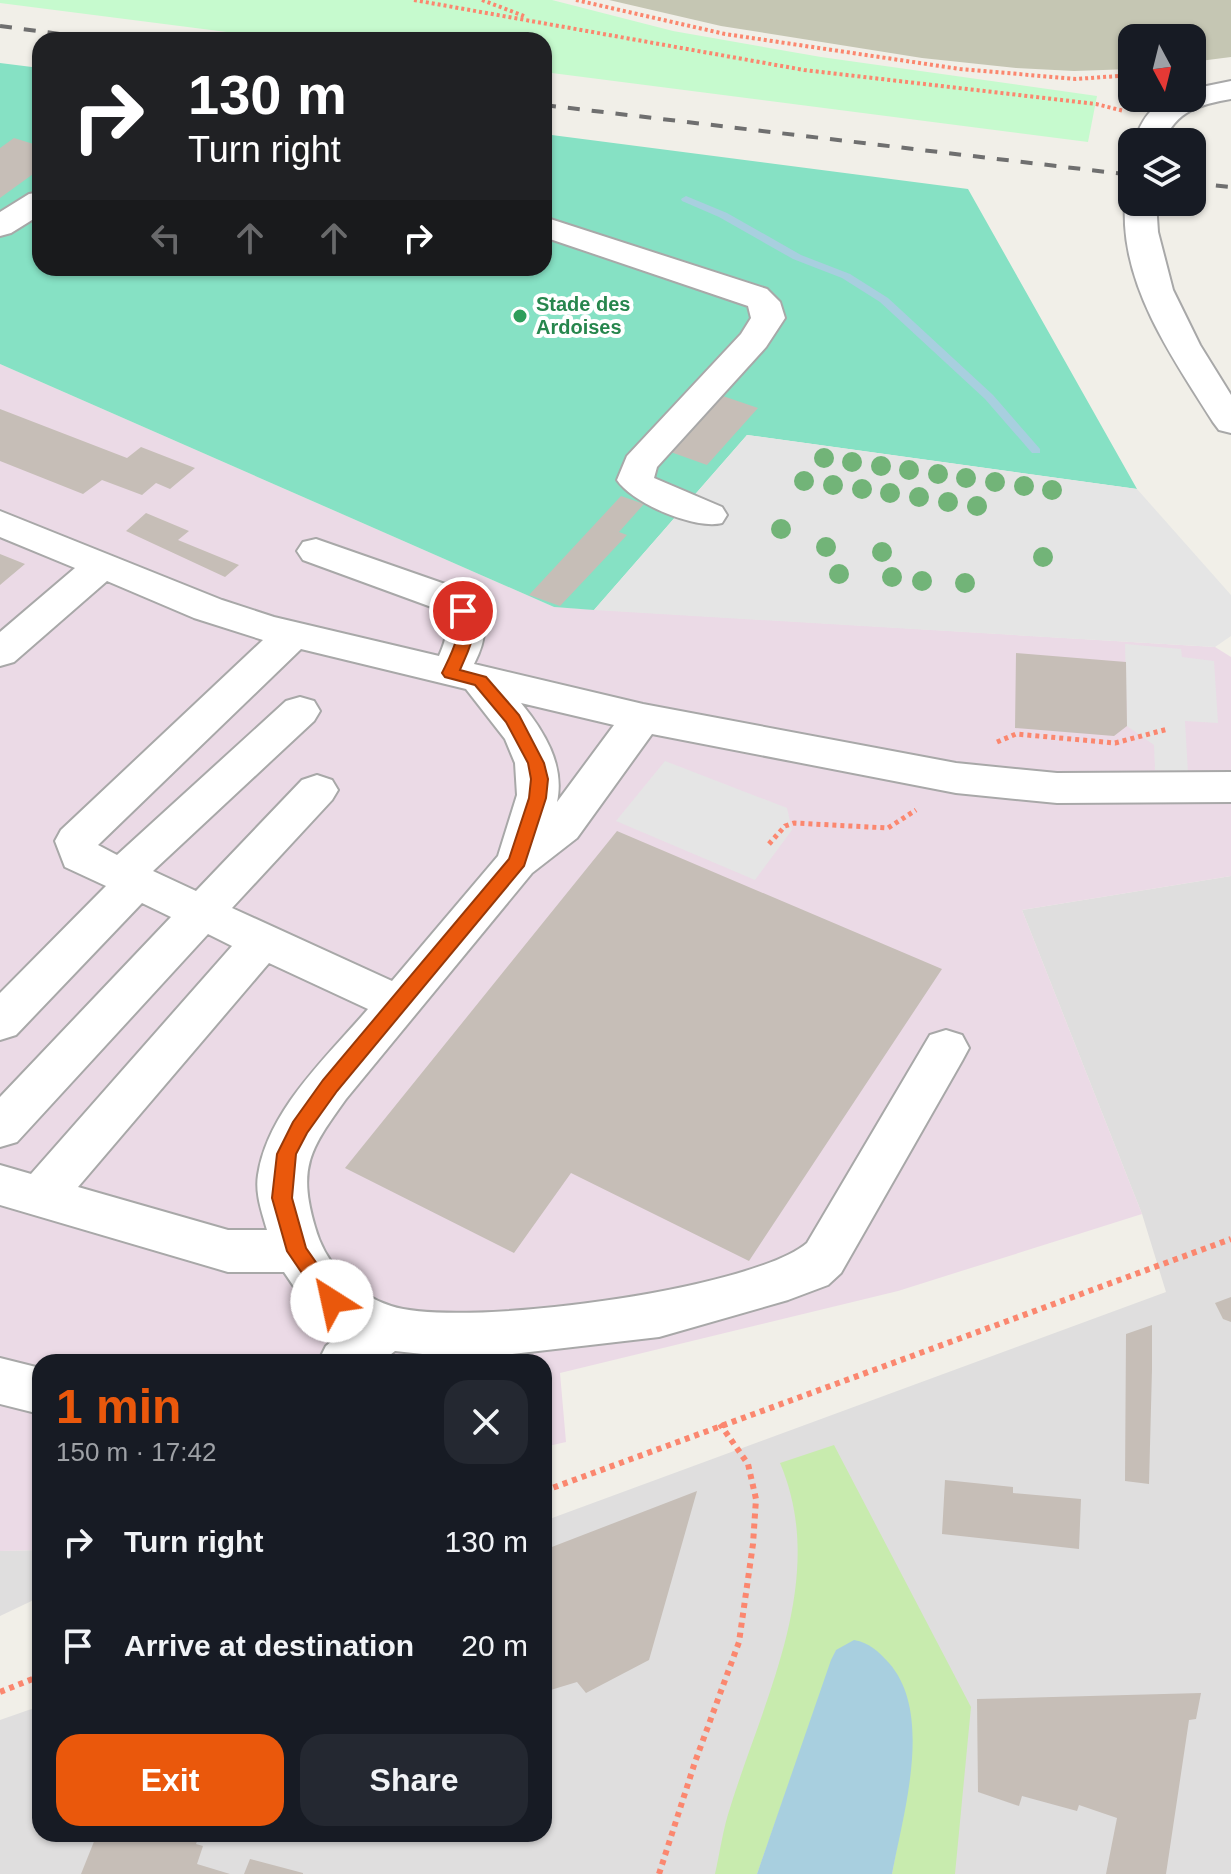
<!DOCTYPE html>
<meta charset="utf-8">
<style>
body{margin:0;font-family:Arial,sans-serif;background:#242831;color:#f1f3f6;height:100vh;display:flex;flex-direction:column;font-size:30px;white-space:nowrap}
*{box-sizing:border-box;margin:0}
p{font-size:26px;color:#9ea1a6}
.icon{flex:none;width:44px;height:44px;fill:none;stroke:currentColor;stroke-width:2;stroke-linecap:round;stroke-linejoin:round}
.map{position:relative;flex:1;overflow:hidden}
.details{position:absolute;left:32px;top:1354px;width:520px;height:488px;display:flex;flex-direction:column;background:#171b24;border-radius:24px;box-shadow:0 2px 6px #0004}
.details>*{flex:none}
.banner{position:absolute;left:32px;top:32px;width:520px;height:244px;border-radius:24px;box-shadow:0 2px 6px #0004;background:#202124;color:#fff;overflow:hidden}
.needle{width:52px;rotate:173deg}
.controls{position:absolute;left:1118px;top:24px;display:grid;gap:16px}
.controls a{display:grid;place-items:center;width:88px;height:88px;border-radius:16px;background:#171b24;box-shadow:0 2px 6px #0004;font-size:40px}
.pin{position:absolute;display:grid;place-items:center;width:68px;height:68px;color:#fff;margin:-34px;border:4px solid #fff;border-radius:50%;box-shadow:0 2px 8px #0007}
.me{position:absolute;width:88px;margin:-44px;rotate:325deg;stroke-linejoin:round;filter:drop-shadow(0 0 6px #0008)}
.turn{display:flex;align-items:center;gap:28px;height:168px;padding:0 24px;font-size:36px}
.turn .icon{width:104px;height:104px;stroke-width:2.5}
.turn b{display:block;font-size:56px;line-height:68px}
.lanes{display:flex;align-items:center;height:76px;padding:0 24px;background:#0003;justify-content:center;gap:40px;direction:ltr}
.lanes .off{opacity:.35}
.round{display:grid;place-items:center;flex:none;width:84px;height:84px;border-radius:24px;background:#242831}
.summary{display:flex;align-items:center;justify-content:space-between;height:136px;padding:0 24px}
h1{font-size:48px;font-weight:600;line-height:60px;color:#ea580c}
.cta{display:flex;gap:16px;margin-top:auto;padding:16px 24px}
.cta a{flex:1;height:92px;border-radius:24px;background:#ea580c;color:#fff;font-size:32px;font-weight:600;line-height:92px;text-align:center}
.cta a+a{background:#242831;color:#f1f3f6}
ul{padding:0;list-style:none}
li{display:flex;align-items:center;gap:24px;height:104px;padding:0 24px}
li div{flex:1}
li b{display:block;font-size:30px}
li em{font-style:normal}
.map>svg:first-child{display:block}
.residential{fill:#dfdede}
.industrial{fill:#ebdae6}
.construction{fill:#c5c6b3}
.grass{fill:#c8ebae}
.park{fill:#c6face}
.pitch{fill:#86e1c4}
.parking{fill:#e5e5e5}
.water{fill:#a8cfdf}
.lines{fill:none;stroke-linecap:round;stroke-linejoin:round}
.stream{fill:#a8cfdf;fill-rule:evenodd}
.building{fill:#c6beb7}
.minor-casing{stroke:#a8a8a8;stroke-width:4}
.path-far2{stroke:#fb876f;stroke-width:4;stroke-dasharray:3 3;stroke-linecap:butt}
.path-far1{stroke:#fb876f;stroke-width:5;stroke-dasharray:4 4;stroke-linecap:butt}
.path{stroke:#fb876f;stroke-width:6;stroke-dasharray:5 5;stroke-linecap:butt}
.minor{fill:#fff;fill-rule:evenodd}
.rail{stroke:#6f6f6f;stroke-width:4;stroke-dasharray:12 12;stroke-linecap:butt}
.tree{fill:#72b478}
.route{fill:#ea580c;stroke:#983908;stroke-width:2}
.leisure-dot{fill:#2e9e5b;stroke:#fff;stroke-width:3}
.labels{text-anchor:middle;stroke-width:8;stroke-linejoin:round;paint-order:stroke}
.far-leisure-label{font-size:20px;font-weight:bold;fill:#27864d;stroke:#fff;text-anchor:start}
</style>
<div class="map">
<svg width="1231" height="1874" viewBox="0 0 1231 1874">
<rect width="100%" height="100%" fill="#f1efe8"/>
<!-- residential -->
<path class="residential" d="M 1231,876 L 1231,1874 L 0,1874 L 0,1720 L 40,1706 L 40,1834 L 544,1834 L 544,1521 L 1166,1292 L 1142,1214 L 1022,910 Z
M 40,1550 L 40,1597 L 0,1616 L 0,1551 Z"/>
<!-- industrial -->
<path class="industrial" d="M 0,364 L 554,607 L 1215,647 L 1231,657 L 1231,876 L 1022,910 L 1142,1214 L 898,1291 L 560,1373 L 566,1442 L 544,1447 L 544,1362 L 40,1362 L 40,1550 L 0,1551 Z"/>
<!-- construction -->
<path class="construction" d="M 609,0 L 1231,0 L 1231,57 L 1192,62 L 1192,38 L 1132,38 L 1132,69 L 1074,71 L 1016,68 L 922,58 L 721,26 Z"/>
<!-- grass -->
<path class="grass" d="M 834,1445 L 971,1707 L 955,1874 L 892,1874 L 909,1781 L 836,1650 L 757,1874 L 715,1874 C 720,1852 723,1829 730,1808 C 764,1698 829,1578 780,1463 Z"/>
<!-- park -->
<path class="park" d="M 0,0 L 552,0 L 673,31 L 821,57 L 1097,96 L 1088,142 L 544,72 L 544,40 L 290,40 L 0,3 Z"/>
<!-- pitch -->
<path class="pitch" d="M 0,63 L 40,68 L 40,268 L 544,268 L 544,134 L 968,189 L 1137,489 L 747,435 L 594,610 L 554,607 L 0,364 Z"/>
<!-- parking -->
<path class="parking" d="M 747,435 L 1137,489 L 1231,595 L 1231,636 L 1215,647 L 594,610 Z
M 1125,644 L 1181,649 L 1182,657 L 1214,661 L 1218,723 L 1185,721 L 1188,773 L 1155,770 L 1154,745 L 1127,726 Z
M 665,761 L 787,808 L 792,830 L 755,880 L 616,821 Z"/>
<!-- water -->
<path class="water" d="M 854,1640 C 870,1643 878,1651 889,1663 C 934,1714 903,1814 892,1874 L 757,1874 L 831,1660 L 836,1650 Z"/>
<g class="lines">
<!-- stream -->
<path class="stream" d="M 686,196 L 727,213 L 801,255 L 850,274 L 888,298 L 993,395 L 1040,449 L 1040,453 L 1032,453 L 985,399 L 880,302 L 842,278 L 793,259 L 719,217 L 682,201 L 681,199 Z"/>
</g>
<!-- building -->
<path class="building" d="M 14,138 L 40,146 L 40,169 L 0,198 L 0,148 Z
M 717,394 L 758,408 L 707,465 L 665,450 Z
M 0,409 L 127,458 L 141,447 L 195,468 L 170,489 L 156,483 L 142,495 L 102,480 L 83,494 L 0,461 Z
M 621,496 L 644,504 L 619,532 L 627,535 L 560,606 L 529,595 Z
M 146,513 L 189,531 L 178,540 L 239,565 L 225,577 L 126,531 Z
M 0,554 L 25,564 L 0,585 Z
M 1016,653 L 1126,662 L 1127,726 L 1114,736 L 1015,728 Z
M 617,831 L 942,969 L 749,1261 L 571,1173 L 514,1253 L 345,1168 Z
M 1231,1297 L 1231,1322 L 1223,1319 L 1215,1303 Z
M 1152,1325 L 1152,1369 L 1149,1484 L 1125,1481 L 1126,1334 Z
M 945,1480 L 1013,1487 L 1013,1493 L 1081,1499 L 1079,1549 L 942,1534 Z
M 697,1491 L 649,1660 L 586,1693 L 577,1682 L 544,1692 L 544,1550 Z
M 1201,1693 L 1196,1719 L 1189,1720 L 1166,1874 L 1106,1874 L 1117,1818 L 1079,1805 L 1077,1811 L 1022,1796 L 1019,1806 L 978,1792 L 977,1699 Z
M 97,1834 L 200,1834 L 196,1844 L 203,1846 L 197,1864 L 230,1874 L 81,1874 Z
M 250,1859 L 303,1873 L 303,1874 L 244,1874 Z"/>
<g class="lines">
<defs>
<path id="minor" d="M 1231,81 L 1231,99 C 1201,104 1175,111 1164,142 L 1134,142 C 1145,110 1158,98 1192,98 L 1192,89 Z
M 40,192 L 40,215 L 11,233 L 0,236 L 0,212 L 29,194 Z
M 1129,195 L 1132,195 L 1132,202 L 1156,202 L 1158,232 L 1173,290 L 1200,345 L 1231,395 L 1231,433 L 1219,430 L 1213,422 C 1176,363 1129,297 1125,225 C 1125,214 1123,204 1129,195 Z
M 544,217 L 767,289 L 780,302 L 785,318 L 766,347 L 657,467 L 654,478 L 722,507 L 727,515 L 722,523 C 695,530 632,503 617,480 L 627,456 L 741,334 L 751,318 L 748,306 L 544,237 Z
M 0,511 L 222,600 L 274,617 L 439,656 C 447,638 451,624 437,609 L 303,560 L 297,551 L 303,542 L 316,539 L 465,591 C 488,616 489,635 474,664 L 643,704 L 956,763 L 1057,773 L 1231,772 L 1231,802 L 1057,803 L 956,793 L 652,734 L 577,838 L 532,873 L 346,1099 C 311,1148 297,1166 315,1227 C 325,1264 354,1294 391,1306 C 461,1329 752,1290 807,1243 L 930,1035 L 946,1030 L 962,1035 L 969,1048 L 962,1061 L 841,1273 L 828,1285 L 788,1300 L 659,1337 L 468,1359 L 395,1351 L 381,1362 L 318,1362 L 326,1346 L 344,1331 L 314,1316 L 284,1272 L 228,1272 L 0,1205 L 0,1165 L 31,1174 L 232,946 L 208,934 L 17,1142 L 0,1147 L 0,1097 L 171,917 L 142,903 L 16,1035 L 0,1040 L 0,993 L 106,886 L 65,867 L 55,841 L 61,830 L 263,640 L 194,618 L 107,581 L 14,662 L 0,666 L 0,632 L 75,568 L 0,537 ZM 301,649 L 466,689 L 505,739 L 515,763 L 517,795 L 498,856 L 392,981 L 232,908 L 332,800 L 338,790 L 332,780 L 317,775 L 302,780 L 196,891 L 153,871 L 314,721 L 320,711 L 314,701 L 300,697 L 286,701 L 117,855 L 98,845 ZM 521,703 L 614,725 L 557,802 C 565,765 544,731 521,703 ZM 269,963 L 368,1009 C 327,1057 268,1110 258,1175 C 255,1194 262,1212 267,1230 L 228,1230 L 78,1187 Z
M 0,1358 L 40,1368 L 40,1414 L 0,1404 Z"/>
</defs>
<!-- minor casing -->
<use href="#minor" class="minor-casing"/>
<!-- path-far2 -->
<path class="path-far2" d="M 414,0 L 804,70 L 1096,104 L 1124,111
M 482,0 L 524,16
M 576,0 L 725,34 L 960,69 L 1076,79 L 1132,75"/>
<!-- path-far1 -->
<path class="path-far1" d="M 997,742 L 1016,734 L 1115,743 L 1168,729
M 769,844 L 785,826 L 794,823 L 888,828 L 916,810"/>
<!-- path -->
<path class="path" d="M 544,1491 L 1231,1239
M 0,1692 L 40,1676
M 659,1874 L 695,1762 L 739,1642 L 753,1544 L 756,1499 L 748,1464 L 720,1424"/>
<!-- minor -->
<use href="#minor" class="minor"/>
<!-- rail -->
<path class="rail" d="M 0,26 L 105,40
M 544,105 L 1132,175
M 1192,183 L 1231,187"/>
</g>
<!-- trees -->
<g class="tree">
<circle cx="824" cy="458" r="10"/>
<circle cx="852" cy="462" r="10"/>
<circle cx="881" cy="466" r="10"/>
<circle cx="909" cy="470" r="10"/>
<circle cx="938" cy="474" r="10"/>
<circle cx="966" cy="478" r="10"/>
<circle cx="804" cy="481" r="10"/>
<circle cx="995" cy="482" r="10"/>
<circle cx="833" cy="485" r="10"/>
<circle cx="1024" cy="486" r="10"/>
<circle cx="862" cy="489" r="10"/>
<circle cx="1052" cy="490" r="10"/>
<circle cx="890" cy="493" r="10"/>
<circle cx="919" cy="497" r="10"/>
<circle cx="948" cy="502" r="10"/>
<circle cx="977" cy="506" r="10"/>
<circle cx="781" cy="529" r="10"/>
<circle cx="826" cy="547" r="10"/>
<circle cx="882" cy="552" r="10"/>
<circle cx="1043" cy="557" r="10"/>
<circle cx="839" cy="574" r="10"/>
<circle cx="892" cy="577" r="10"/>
<circle cx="922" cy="581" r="10"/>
<circle cx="965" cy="583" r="10"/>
</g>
<!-- route -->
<path class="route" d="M 463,606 L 468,607 C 481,630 469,648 460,670 L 486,677 L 519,715 L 544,763 L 548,779 L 546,798 L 524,866 L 337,1091 L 307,1133 L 296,1154 L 292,1198 L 306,1248 L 343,1301 L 340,1307 L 332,1310 L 325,1307 L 287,1251 L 272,1198 L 277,1154 L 293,1122 L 323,1080 L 509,859 L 529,798 L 531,779 L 528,763 L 506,722 L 475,685 L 445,677 L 442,673 C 452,652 463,634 455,611 Z"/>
<!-- markers -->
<circle class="leisure-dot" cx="520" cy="316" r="8"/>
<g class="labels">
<!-- far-leisure labels -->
<g class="far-leisure-label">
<text x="536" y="311">Stade des<tspan x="536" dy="23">Ardoises</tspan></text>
</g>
</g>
</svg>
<div class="controls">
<a><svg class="needle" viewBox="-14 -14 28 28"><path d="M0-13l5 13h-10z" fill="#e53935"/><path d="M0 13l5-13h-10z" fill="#9ea1a6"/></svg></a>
<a><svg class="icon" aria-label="layers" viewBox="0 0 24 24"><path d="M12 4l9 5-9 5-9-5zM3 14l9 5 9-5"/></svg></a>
</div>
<div class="pin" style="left:463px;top:611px;background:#d93025"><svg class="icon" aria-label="arrive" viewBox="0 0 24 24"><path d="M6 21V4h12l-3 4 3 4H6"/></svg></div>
<svg class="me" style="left:332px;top:1301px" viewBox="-20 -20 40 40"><circle r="19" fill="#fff"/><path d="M0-13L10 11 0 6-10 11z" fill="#ea580c"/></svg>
<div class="banner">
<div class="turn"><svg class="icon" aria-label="right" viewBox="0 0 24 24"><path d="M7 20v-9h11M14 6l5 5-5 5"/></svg><div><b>130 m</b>Turn right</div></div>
<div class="lanes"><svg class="icon off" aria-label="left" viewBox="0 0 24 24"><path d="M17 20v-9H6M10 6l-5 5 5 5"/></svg><svg class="icon off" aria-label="ahead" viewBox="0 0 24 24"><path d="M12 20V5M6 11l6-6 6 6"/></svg><svg class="icon off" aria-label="ahead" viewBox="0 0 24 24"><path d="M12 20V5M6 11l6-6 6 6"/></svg><svg class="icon" aria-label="right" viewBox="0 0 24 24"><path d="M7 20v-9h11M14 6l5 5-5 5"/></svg></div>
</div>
<section class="details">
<div class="summary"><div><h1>1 min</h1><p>150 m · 17:42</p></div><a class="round"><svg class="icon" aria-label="close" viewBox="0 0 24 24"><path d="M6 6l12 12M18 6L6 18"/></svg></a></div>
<ul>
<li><svg class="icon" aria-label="right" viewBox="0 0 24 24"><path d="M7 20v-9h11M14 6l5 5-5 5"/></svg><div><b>Turn right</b></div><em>130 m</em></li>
<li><svg class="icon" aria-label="arrive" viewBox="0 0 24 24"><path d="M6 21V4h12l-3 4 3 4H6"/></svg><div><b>Arrive at destination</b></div><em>20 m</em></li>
</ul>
<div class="cta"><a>Exit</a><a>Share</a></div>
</section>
</div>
